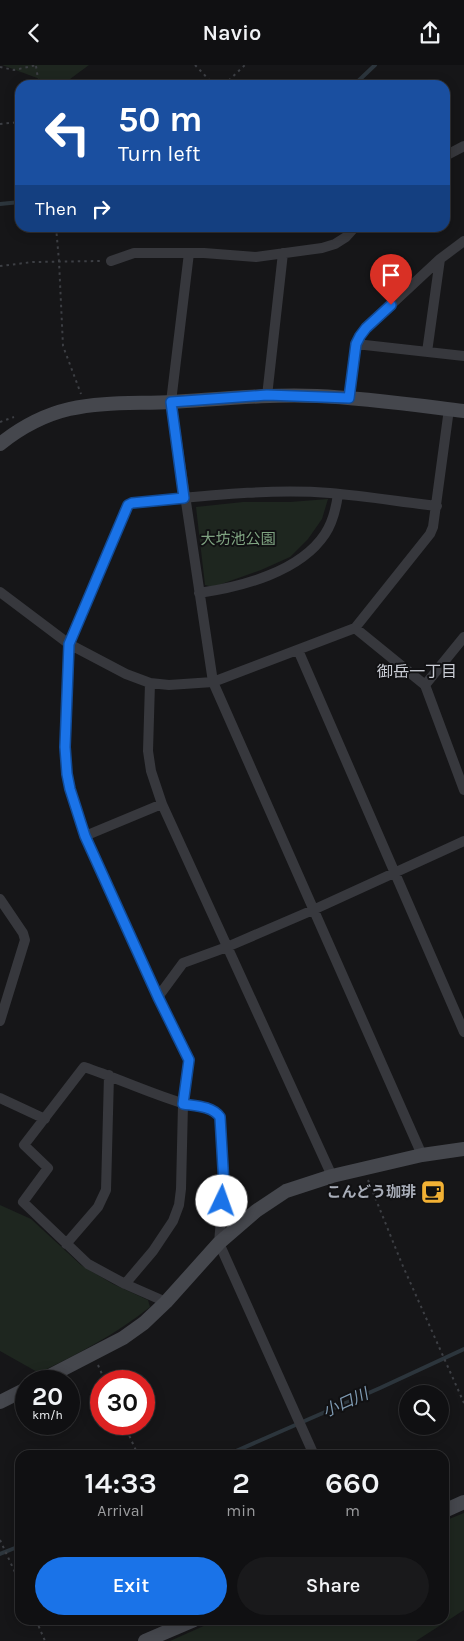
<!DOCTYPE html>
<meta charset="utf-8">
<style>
body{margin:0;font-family:Karla,"Noto Sans JP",sans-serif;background:#19191b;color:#f1f3f6;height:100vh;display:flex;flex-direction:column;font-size:19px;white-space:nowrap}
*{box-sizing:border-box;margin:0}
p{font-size:16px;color:#9c9d9f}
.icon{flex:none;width:28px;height:28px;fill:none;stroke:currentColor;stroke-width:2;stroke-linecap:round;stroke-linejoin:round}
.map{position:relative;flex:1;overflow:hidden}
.side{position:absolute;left:15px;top:1385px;width:434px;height:175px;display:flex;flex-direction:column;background:#101012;border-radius:15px;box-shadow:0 2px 12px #0003,0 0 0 1px #303032}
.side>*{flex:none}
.hud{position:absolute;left:15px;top:15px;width:435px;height:152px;border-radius:15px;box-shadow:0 2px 12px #0003,0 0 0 1px #303032;background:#1a4fa0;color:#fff;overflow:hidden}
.buttons{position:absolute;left:399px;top:1320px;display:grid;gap:10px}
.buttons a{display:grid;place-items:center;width:50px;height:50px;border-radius:50%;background:#101012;box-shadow:0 2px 12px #0003,0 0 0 1px #303032;font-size:25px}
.speed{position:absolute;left:15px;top:1305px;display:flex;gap:10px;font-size:25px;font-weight:700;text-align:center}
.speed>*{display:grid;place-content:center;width:65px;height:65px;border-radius:50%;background:#101012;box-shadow:0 2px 12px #0003,0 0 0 1px #303032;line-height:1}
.speed small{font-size:12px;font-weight:400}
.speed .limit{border:8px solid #d22;background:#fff;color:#111}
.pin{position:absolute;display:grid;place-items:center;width:42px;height:42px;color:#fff;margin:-51px -21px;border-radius:50% 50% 50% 0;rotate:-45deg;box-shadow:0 0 5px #0007}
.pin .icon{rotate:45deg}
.me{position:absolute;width:55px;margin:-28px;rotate:3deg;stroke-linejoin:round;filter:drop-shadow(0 0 4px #0008)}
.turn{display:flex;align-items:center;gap:18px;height:105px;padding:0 20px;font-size:22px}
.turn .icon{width:65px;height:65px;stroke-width:2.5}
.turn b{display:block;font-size:35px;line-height:42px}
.then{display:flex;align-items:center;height:48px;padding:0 20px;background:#0003;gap:10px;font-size:19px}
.eta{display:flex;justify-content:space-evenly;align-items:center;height:85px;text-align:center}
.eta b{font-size:30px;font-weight:600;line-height:35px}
.button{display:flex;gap:10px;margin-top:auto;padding:10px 20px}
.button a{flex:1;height:58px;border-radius:30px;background:#1a73e8;color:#fff;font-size:20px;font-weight:600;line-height:58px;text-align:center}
.button a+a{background:#19191b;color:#f1f3f6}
header{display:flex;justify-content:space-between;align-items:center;height:65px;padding:0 20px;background:#101012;font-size:22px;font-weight:600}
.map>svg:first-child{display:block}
.green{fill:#1e261f}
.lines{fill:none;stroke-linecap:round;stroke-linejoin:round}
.stream{stroke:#2c353c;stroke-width:4}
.path{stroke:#3d3f44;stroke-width:2;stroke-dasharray:2.5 4;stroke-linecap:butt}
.street{stroke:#37383d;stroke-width:10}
.secondary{stroke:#45474d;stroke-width:14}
.route-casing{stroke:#114b97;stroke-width:12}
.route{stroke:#1a73e8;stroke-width:9}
.labels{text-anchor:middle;stroke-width:4;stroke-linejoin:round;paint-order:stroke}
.park-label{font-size:15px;fill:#7fa381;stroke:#111113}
.poi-label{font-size:15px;font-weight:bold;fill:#a8adb8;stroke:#111113;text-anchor:end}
.neighbourhood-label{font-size:16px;fill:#c9ccd4;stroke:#111113}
.water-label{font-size:16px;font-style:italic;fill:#7f9bb3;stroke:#111113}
</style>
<header><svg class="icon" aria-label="back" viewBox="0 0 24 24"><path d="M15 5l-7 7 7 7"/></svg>Navio<svg class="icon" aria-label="share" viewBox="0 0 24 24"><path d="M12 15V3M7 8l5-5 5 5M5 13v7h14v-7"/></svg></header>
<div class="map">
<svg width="464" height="1576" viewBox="0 0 464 1576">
<rect width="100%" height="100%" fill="#161618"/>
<!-- green -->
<path class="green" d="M 2,0 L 89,0 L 62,20 L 56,20 Z
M 328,434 L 322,454 L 308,474 L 290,492 L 261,505 L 213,522 L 205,520 L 196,442 L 243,437 L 290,437 Z
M 0,1140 L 31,1154 L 81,1200 L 113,1219 L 148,1235 L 150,1242 C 115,1270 79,1288 39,1308 L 0,1286 Z
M 464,1448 L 464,1545 L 416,1576 L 170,1576 L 217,1555 L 444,1555 L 444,1456 Z"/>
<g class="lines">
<!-- stream -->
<path class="stream" d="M 354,20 L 375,0
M 0,139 L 20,137
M 227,1390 L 380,1323 L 464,1284
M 0,1489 L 20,1481"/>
<!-- path -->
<path class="path" d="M 195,0 L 214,20
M 36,1 L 39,20
M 0,2 L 14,5 L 37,0
M 224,20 L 245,0
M 0,59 L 20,57
M 56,162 L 59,196 L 63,281 L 81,329
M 0,201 L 33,197 L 100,196
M 0,357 L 14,352
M 368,1115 L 402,1199 L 464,1338
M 98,1300 L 105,1316
M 124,1359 L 138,1390
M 0,1475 L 20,1518
M 36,1555 L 45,1576"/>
<!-- street -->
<path class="street" d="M 445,91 L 464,81
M 189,188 L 171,337 L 213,617 L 422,1090
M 111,196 L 134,188 L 204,188 L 256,192 L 322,183 L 335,179 L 346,172 L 355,162
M 356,279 L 360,271 L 366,263 L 440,194 L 464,176
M 427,287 L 440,194
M 267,331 L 283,188
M 349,333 L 356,279 L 464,291
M 0,527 L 69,579 L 126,609 L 150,618 L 169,620 L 213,617 L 355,563 L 430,469 L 433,462 L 449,344
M 199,528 C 241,522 300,507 325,469 C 333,457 336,444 338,429
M 355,563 L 425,620 L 464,725
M 298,585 L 464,967
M 150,618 L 148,686 L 151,706 L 162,739 L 332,1111
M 425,620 L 464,572
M 85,771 L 162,739
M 0,834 L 23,868 L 25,875 L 0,956
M 158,932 L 183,898 L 227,882 L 313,845 L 464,776
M 0,1033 L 45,1054
M 66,1179 L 98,1142 L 106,1125 L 109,1010
M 125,1219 L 153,1186 L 173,1156 L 179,1140 L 181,1124 L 183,1039 L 189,995 L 158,932 L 85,771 L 70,724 L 67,709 L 65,683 L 69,579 L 128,440 L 132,438 C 197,432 265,423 330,428 C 366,431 401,437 437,441
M 166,1237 L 125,1219 L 88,1199 L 23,1137 L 48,1103 L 24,1080 L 84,1002 C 117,1013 149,1028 182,1038 C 196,1042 211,1040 220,1052 L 224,1120 L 219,1178 L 314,1390"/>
<!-- secondary -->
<path class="secondary" d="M 0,379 C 59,332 103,340 173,337 C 221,334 269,329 317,331 C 366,333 415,340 464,346
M 40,1316 L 123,1273 L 144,1258 L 166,1237 L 219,1178 L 256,1146 L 286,1126 L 332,1111 L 422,1090 L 464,1084
M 0,1337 L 26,1324
M 444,1446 L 464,1437
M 145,1576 L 194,1555"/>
</g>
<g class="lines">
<defs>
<path id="route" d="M 222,1136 L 224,1120 L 220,1052 C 212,1041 196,1041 183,1039 L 189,995 L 158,932 L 85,771 L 70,724 L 67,709 L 65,682 L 69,579 L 128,440 L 132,438 L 184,433 L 171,337 L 267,330 L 349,333 L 356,279 L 360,271 L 366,263 L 391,240"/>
</defs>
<!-- route casing -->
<use href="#route" class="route-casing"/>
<!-- route -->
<use href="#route" class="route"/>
</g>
<!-- icons -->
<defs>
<symbol id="cafe-square" viewBox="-11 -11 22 22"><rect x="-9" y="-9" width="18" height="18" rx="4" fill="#f2b134" stroke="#111113"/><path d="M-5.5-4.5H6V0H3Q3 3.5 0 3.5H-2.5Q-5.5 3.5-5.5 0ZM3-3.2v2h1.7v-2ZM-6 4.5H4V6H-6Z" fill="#111"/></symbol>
</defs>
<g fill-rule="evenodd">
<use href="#cafe-square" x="419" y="1113" width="28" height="28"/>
</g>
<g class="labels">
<!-- park labels -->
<g class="park-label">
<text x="238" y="479">大坊池公園</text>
</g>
<!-- poi labels -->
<g class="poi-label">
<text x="416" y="1132">こんどう珈琲</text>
</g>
<!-- neighbourhood labels -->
<g class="neighbourhood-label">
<text x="417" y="612">御岳一丁目</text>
</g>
<!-- water labels -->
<g class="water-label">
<text transform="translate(345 1337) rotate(-24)" y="6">小口川</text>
</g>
</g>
</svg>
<div class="buttons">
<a><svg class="icon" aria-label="search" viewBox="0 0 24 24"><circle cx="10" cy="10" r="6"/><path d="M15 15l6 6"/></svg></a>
</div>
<div class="speed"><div>20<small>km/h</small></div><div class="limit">30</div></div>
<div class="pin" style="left:391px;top:240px;background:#d93025"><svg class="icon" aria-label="arrive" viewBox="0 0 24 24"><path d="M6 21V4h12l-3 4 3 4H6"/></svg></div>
<svg class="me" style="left:222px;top:1136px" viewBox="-20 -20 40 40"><circle r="19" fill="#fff"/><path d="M0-13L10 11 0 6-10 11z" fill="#1a73e8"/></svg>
<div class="hud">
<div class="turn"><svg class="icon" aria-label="left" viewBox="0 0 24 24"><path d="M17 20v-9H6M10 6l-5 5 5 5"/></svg><div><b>50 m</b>Turn left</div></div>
<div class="then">Then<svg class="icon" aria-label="right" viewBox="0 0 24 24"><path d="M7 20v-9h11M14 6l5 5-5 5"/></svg></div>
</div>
<section class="side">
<div class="eta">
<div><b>14:33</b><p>Arrival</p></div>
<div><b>2</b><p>min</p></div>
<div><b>660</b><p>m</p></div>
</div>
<div class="button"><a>Exit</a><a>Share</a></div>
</section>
</div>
